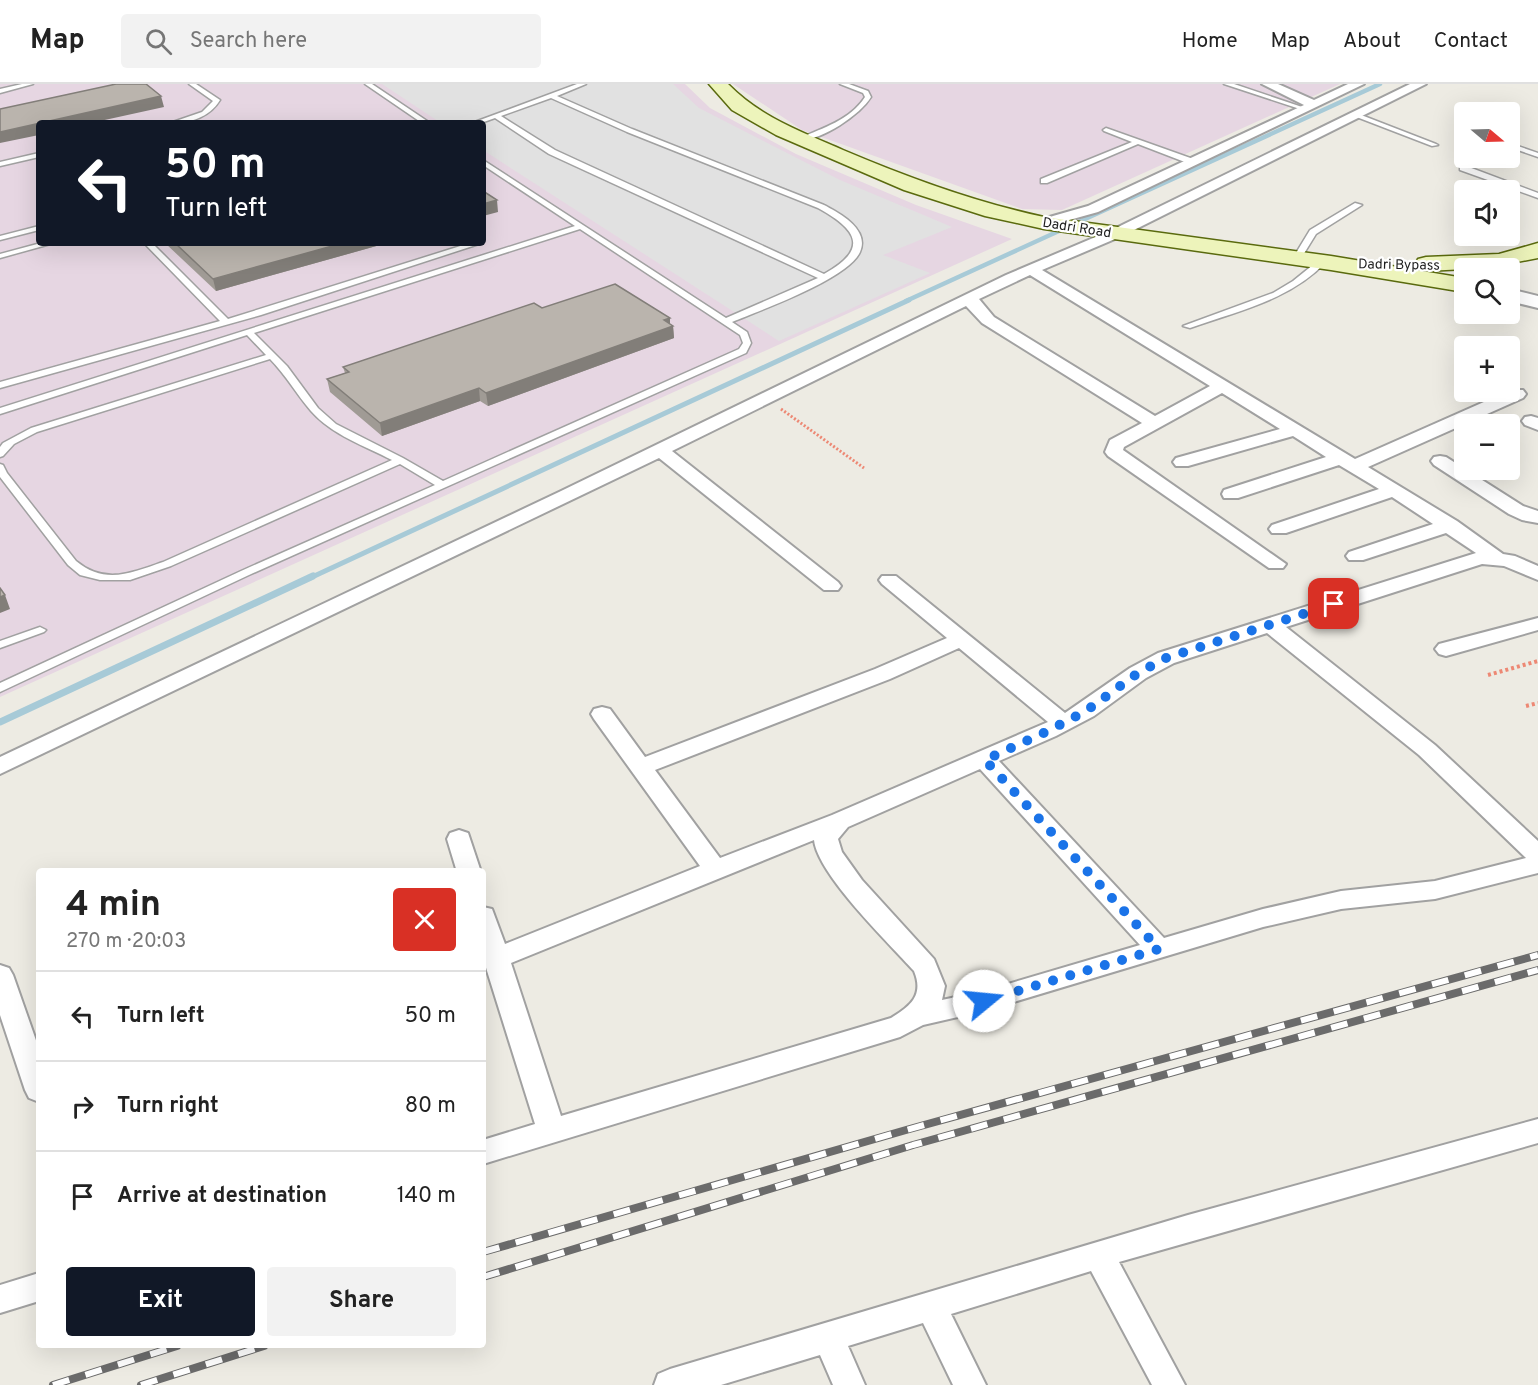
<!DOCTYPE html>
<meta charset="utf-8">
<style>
body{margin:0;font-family:Overpass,sans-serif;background:#f2f2f2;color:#222;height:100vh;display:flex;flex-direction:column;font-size:22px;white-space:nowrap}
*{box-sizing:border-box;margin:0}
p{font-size:20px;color:#767676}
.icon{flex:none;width:33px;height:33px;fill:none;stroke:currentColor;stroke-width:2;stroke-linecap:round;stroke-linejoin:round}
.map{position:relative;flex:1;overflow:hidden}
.side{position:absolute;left:36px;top:784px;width:450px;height:480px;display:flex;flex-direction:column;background:#fff;border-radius:6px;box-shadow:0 6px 24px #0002}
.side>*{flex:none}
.hud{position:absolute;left:36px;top:36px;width:450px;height:126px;border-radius:6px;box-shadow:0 6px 24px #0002;background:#111827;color:#fff;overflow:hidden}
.needle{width:39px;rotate:109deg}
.tools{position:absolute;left:1454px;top:18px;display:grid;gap:12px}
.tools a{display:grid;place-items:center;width:66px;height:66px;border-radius:6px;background:#fff;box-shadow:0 6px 24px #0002;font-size:30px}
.pin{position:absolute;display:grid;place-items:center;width:51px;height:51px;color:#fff;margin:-26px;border-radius:12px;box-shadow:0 3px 9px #0006}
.me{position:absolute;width:66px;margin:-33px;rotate:73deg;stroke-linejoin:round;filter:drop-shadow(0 0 4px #0008)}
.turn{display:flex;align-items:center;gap:21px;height:126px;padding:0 30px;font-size:27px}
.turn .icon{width:78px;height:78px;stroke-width:2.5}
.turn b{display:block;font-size:42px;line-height:51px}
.round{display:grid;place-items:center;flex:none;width:63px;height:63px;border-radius:6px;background:#f2f2f2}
.summary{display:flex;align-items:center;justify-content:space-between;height:102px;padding:0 30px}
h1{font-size:36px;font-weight:700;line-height:45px}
.button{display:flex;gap:12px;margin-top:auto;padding:12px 30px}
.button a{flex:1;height:69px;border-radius:6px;background:#111827;color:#fff;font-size:24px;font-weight:700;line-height:69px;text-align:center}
.button a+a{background:#f2f2f2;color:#222}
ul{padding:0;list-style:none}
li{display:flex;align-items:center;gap:18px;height:90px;padding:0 30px;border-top:2px solid #e0e0e0}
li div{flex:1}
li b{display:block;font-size:22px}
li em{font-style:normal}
header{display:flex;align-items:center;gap:36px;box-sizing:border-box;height:84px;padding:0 30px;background:#fff;border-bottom:2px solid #e0e0e0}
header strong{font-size:28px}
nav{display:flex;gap:33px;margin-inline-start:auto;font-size:21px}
.search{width:420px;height:54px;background:#f2f2f2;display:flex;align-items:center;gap:15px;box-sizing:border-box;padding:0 21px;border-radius:6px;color:#767676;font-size:22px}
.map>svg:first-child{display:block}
.industrial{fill:#e6d6e2;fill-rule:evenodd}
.parking{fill:#e1e1e1}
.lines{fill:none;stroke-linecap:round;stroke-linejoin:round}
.stream-far2{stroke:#a7cad7;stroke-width:4.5}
.stream-far1{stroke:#a7cad7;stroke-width:5}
.stream{stroke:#a7cad7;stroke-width:7}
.service-casing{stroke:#a1a1a1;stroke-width:3}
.minor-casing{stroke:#a1a1a1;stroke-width:4}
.tertiary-casing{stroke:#a1a1a1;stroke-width:4}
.secondary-casing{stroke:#5a6a0e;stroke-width:3}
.path-far1{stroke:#ed8874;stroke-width:3;stroke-dasharray:2 2;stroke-linecap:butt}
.path{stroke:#ed8874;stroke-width:4;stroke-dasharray:3 3;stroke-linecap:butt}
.service{fill:#fff;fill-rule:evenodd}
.minor{fill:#fff;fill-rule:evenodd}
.tertiary{fill:#fff;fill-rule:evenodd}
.secondary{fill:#edf4bb;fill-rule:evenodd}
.rail-casing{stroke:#6b6b6b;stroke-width:8}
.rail{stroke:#fff;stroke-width:6;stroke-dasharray:17;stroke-linecap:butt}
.wall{fill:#a09b95}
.shaded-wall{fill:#827e79}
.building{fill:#bab4ad;stroke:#827e79;stroke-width:1.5}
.route{stroke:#1a73e8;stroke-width:10;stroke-dasharray:0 18}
.labels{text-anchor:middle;stroke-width:4.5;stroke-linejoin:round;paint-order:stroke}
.far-street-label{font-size:14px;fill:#1d1d1d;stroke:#fff}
</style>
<header>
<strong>Map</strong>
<div class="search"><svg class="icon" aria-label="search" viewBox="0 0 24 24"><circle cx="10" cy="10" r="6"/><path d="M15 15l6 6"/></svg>Search here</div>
<nav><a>Home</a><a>Map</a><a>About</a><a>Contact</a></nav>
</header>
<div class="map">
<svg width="1538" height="1301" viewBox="0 0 1538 1301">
<rect width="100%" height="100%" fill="#edebe3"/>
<!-- industrial -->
<path class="industrial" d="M 0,0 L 685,0 L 710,24 L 796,70 L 916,121 L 1012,155 L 0,613 ZM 39,39 L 483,39 L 483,159 L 39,159 Z
M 733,0 L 1340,0 L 1062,126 L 1022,125 L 802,46 Z"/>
<!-- parking -->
<path class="parking" d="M 382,0 L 673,0 L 699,24 L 840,96 L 952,143 L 883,171 L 930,189 L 779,257 L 483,66 L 483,39 L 441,39 Z"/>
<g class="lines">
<!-- stream-far2 -->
<path class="stream-far2" d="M 906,217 L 1380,0"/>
<!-- stream-far1 -->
<path class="stream-far1" d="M 310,494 L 909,216"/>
<!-- stream -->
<path class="stream" d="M 0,638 L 313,492"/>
<defs>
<path id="service" d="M 22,0 L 33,0 L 0,9 L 0,5 Z
M 189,0 L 196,0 L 220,16 C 209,34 190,39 170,39 L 202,28 L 213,17 Z
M 365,0 L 372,0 L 430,39 L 422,39 Z
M 577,0 L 586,0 L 557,12 L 632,45 L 824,121 C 839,129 870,145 860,168 C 848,195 761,226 732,238 L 747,248 L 751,259 L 746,269 L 249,491 L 0,608 L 0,599 L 241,487 L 435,401 L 400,380 L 171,482 L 130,496 L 100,496 L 80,491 L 68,481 L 0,393 L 0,380 L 3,381 L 7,389 L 76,477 C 105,501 131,489 163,478 L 392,376 C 365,362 332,351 311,327 C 297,311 286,291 270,275 L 37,348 L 14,360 L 3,372 L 0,373 L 0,363 L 3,359 L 31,344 L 266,271 L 247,251 L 0,330 L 0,324 L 575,142 L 483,81 L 483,76 L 726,234 L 818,194 L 549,70 L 495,34 L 481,39 L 472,39 ZM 551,14 L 627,48 L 818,124 C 858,146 869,165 824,190 L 555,66 L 501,32 ZM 580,145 L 740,251 L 743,259 L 739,265 L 443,397 L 403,374 L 336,340 L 318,324 L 287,282 L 254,249 Z
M 840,0 L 849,0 L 868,7 L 871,13 C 860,31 821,57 800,56 L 800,54 C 823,44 850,36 865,13 L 863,9 Z
M 1224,0 L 1234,0 L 1308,25 L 1303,26 Z
M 1356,29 L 1436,60 L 1438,61 L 1432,62 L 1354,32 L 1353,31 Z
M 1106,44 L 1196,76 L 1197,78 L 1190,80 L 1138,60 L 1047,99 L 1041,99 L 1041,95 L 1132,58 L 1104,47 L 1103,46 Z
M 1509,59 L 1538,69 L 1538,73 L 1509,63 Z
M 39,69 L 39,73 L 0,82 L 0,78 Z
M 1460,82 L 1466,82 L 1538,109 L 1538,114 L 1460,86 Z
M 1355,119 L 1362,121 L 1316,150 L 1300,176 L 1294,176 L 1293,174 L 1310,146 Z
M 39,142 L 39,146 L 0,156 L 0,152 Z
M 41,159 L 54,159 L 0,174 L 0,170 Z
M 144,159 L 152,159 L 228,235 L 470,159 L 482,159 L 261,231 L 0,304 L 0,298 L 220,237 Z
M 1319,176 L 1326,178 C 1290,216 1238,227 1190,244 L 1183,242 L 1273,209 L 1293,197 Z
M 40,543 L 46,546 L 44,548 L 0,564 L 0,557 Z"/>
<path id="minor" d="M 1262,0 L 1278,0 L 1314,16 L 1348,0 L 1364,0 L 1098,128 L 1044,143 L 1037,139 L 1039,136 L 1088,122 L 1304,21 Z
M 1410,0 L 1426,0 L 1122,152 L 1042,186 L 1355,375 L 1511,306 L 1523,306 L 1526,310 L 1523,314 L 1368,383 L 1457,437 L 1503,470 L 1515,472 L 1538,482 L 1538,496 L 1504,482 L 1482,480 L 1286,543 L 1435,661 L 1538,757 L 1538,789 L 1435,815 L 1341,825 L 1263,843 L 984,927 L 923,941 L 900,953 L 483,1080 L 483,1056 L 535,1040 L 483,874 L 483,823 L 492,825 L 505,860 L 700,782 L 594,635 L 591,630 L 594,625 L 602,623 L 610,625 L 645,673 L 875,585 L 947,554 L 882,500 L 879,496 L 882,492 L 896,492 L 1065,629 L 1130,584 L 1158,569 L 1476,469 L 1446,449 L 1363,476 L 1349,476 L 1346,472 L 1349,468 L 1433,440 L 1392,413 L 1286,449 L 1272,449 L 1269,445 L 1272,441 L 1379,405 L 1339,381 L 1238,414 L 1224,414 L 1222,410 L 1224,406 L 1326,373 L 1293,352 L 1188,382 L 1176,382 L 1173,378 L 1176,374 L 1280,345 L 1222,309 L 1124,363 L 1123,366 L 1286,480 L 1283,484 L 1269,484 L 1108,372 L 1105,368 L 1110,356 L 1142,339 L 982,239 L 966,222 L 672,367 L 838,498 L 841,502 L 838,506 L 824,506 L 659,374 L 0,690 L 0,673 L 559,408 L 1006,191 L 1112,146 ZM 1030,191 L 1210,302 L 1155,332 L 994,233 L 979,215 ZM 1267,549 L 1419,671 L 1526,774 L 1435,797 L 1341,807 L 1263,825 L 1164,854 L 999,677 L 1056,652 L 1094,632 L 1146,594 L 1174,579 ZM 959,564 L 1048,638 L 832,731 L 720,774 L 655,686 L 890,595 ZM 980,685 L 1140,861 L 984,907 L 942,916 L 945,902 L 934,875 L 862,796 L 842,768 L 838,755 L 848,743 ZM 814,756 C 818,791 889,859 914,887 C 924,911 911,922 891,934 L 561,1032 L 511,879 Z
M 1531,332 L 1538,334 L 1538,346 L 1525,341 L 1522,337 L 1525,333 Z
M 1440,372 L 1446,373 L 1523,422 L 1538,427 L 1538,439 L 1522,436 L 1509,430 L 1434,381 L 1431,377 L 1434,373 Z
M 1538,534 L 1538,546 L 1446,572 L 1439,570 L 1435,565 L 1439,560 Z
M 459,746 L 468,749 L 481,788 L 457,788 L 447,755 L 450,749 Z
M 0,881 L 9,884 L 13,891 L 39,965 L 39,1018 L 29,1014 L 25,1006 L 0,931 Z
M 1538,1035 L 1538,1059 L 1119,1178 L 1185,1301 L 1152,1301 L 1091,1187 L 951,1230 L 986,1301 L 953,1301 L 923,1239 L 848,1262 L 865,1301 L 833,1301 L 820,1271 L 721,1301 L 654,1301 L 658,1290 L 670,1285 L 1188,1131 Z
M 39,1189 L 39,1217 L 0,1229 L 0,1201 Z"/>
<path id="tertiary" d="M 1509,205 L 1538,212 L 1538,224 L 1509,217 Z"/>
<path id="secondary" d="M 709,0 L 728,0 C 760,33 802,48 843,66 C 909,94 974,118 1044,133 L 1331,172 L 1464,194 L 1464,208 L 1331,186 L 1044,145 L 985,132 L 904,106 L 776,51 L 732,26 Z
M 1538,159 L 1538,174 L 1486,184 L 1426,187 L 1418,185 L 1415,180 L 1418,175 L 1426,173 L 1499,170 Z"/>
</defs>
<!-- service casing -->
<use href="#service" class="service-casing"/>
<!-- minor casing -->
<use href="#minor" class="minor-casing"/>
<!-- tertiary casing -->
<use href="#tertiary" class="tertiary-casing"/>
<!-- secondary casing -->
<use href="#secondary" class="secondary-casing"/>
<!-- path-far1 -->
<path class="path-far1" d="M 781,325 L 864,384"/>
<!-- path -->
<path class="path" d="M 1488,591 L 1538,577
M 1526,622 L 1538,619"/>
<!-- service -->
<use href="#service" class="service"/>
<!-- minor -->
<use href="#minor" class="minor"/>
<!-- tertiary -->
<use href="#tertiary" class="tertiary"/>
<!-- secondary -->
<use href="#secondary" class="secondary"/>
<defs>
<path id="rail" d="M 483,1168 L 906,1046 L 1538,871
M 483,1193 L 913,1061 L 1538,886
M 53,1301 L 177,1262
M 141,1301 L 264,1262"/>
</defs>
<!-- rail casing -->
<use href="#rail" class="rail-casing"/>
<!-- rail -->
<use href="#rail" class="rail"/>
</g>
<!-- wall -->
<path class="wall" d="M 165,159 L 387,159 L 216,207 Z
M 542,224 L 670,240 L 673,242 L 674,254 L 488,322 L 480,317 L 382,352 L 330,308 L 327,295 L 345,289 L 343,283 Z"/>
<!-- shaded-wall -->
<path class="shaded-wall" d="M 161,12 L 164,23 L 91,39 L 39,39 Z
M 39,39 L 39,51 L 0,59 L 0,48 Z
M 497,116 L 498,128 L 483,132 L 483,120 Z
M 343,159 L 387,159 L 216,207 L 213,195 Z
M 670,234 L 670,243 L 673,242 L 674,254 L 488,322 L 486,309 Z
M 479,304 L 480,317 L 382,352 L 380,339 Z
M 5,511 L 10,525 L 0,529 L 0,513 Z"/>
<!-- building -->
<path class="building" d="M 116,0 L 146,0 L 161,12 L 0,48 L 0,25 Z
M 483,107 L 497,116 L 483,120 Z
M 175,159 L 343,159 L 213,195 Z
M 615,200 L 670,234 L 664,236 L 673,242 L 486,309 L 479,304 L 380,339 L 327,295 L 349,288 L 343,283 L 534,219 L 542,224 Z
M 0,504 L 5,511 L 0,513 Z"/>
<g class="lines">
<!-- route -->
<path class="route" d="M 984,917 L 1159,865 L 985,676 L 1048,647 L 1086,627 L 1138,589 L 1166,574 L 1334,520"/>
</g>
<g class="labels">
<!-- far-street labels -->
<g class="far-street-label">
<text transform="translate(1077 143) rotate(9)" y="5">Dadri Road</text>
<text transform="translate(1399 180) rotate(1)" y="5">Dadri Bypass</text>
</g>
</g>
</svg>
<div class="tools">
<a><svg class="needle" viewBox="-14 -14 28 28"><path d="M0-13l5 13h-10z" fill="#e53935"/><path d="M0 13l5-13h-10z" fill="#767676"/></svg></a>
<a><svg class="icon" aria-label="sound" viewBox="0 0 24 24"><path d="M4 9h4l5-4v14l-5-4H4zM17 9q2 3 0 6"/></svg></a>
<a><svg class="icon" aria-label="search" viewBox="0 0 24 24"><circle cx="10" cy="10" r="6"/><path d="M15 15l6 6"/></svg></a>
<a>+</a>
<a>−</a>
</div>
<div class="pin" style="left:1334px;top:520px;background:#d93025"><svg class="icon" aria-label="arrive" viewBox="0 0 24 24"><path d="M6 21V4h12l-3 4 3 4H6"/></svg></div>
<svg class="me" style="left:984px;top:917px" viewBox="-20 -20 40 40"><circle r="19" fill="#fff"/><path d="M0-13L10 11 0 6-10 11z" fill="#1a73e8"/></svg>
<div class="hud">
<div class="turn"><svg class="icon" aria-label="left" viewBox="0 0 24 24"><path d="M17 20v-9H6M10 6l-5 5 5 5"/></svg><div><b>50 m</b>Turn left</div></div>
</div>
<section class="side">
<div class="summary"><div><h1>4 min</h1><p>270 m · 20:03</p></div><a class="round" style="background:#d93025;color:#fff"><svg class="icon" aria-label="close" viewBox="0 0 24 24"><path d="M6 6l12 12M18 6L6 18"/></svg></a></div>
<ul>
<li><svg class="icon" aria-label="left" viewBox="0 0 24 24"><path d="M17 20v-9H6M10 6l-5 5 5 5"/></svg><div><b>Turn left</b></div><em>50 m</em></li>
<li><svg class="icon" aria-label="right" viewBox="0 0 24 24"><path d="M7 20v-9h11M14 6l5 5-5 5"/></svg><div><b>Turn right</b></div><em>80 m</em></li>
<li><svg class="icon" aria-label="arrive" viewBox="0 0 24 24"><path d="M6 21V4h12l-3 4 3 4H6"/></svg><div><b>Arrive at destination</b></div><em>140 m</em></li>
</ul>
<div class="button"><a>Exit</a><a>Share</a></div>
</section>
</div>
